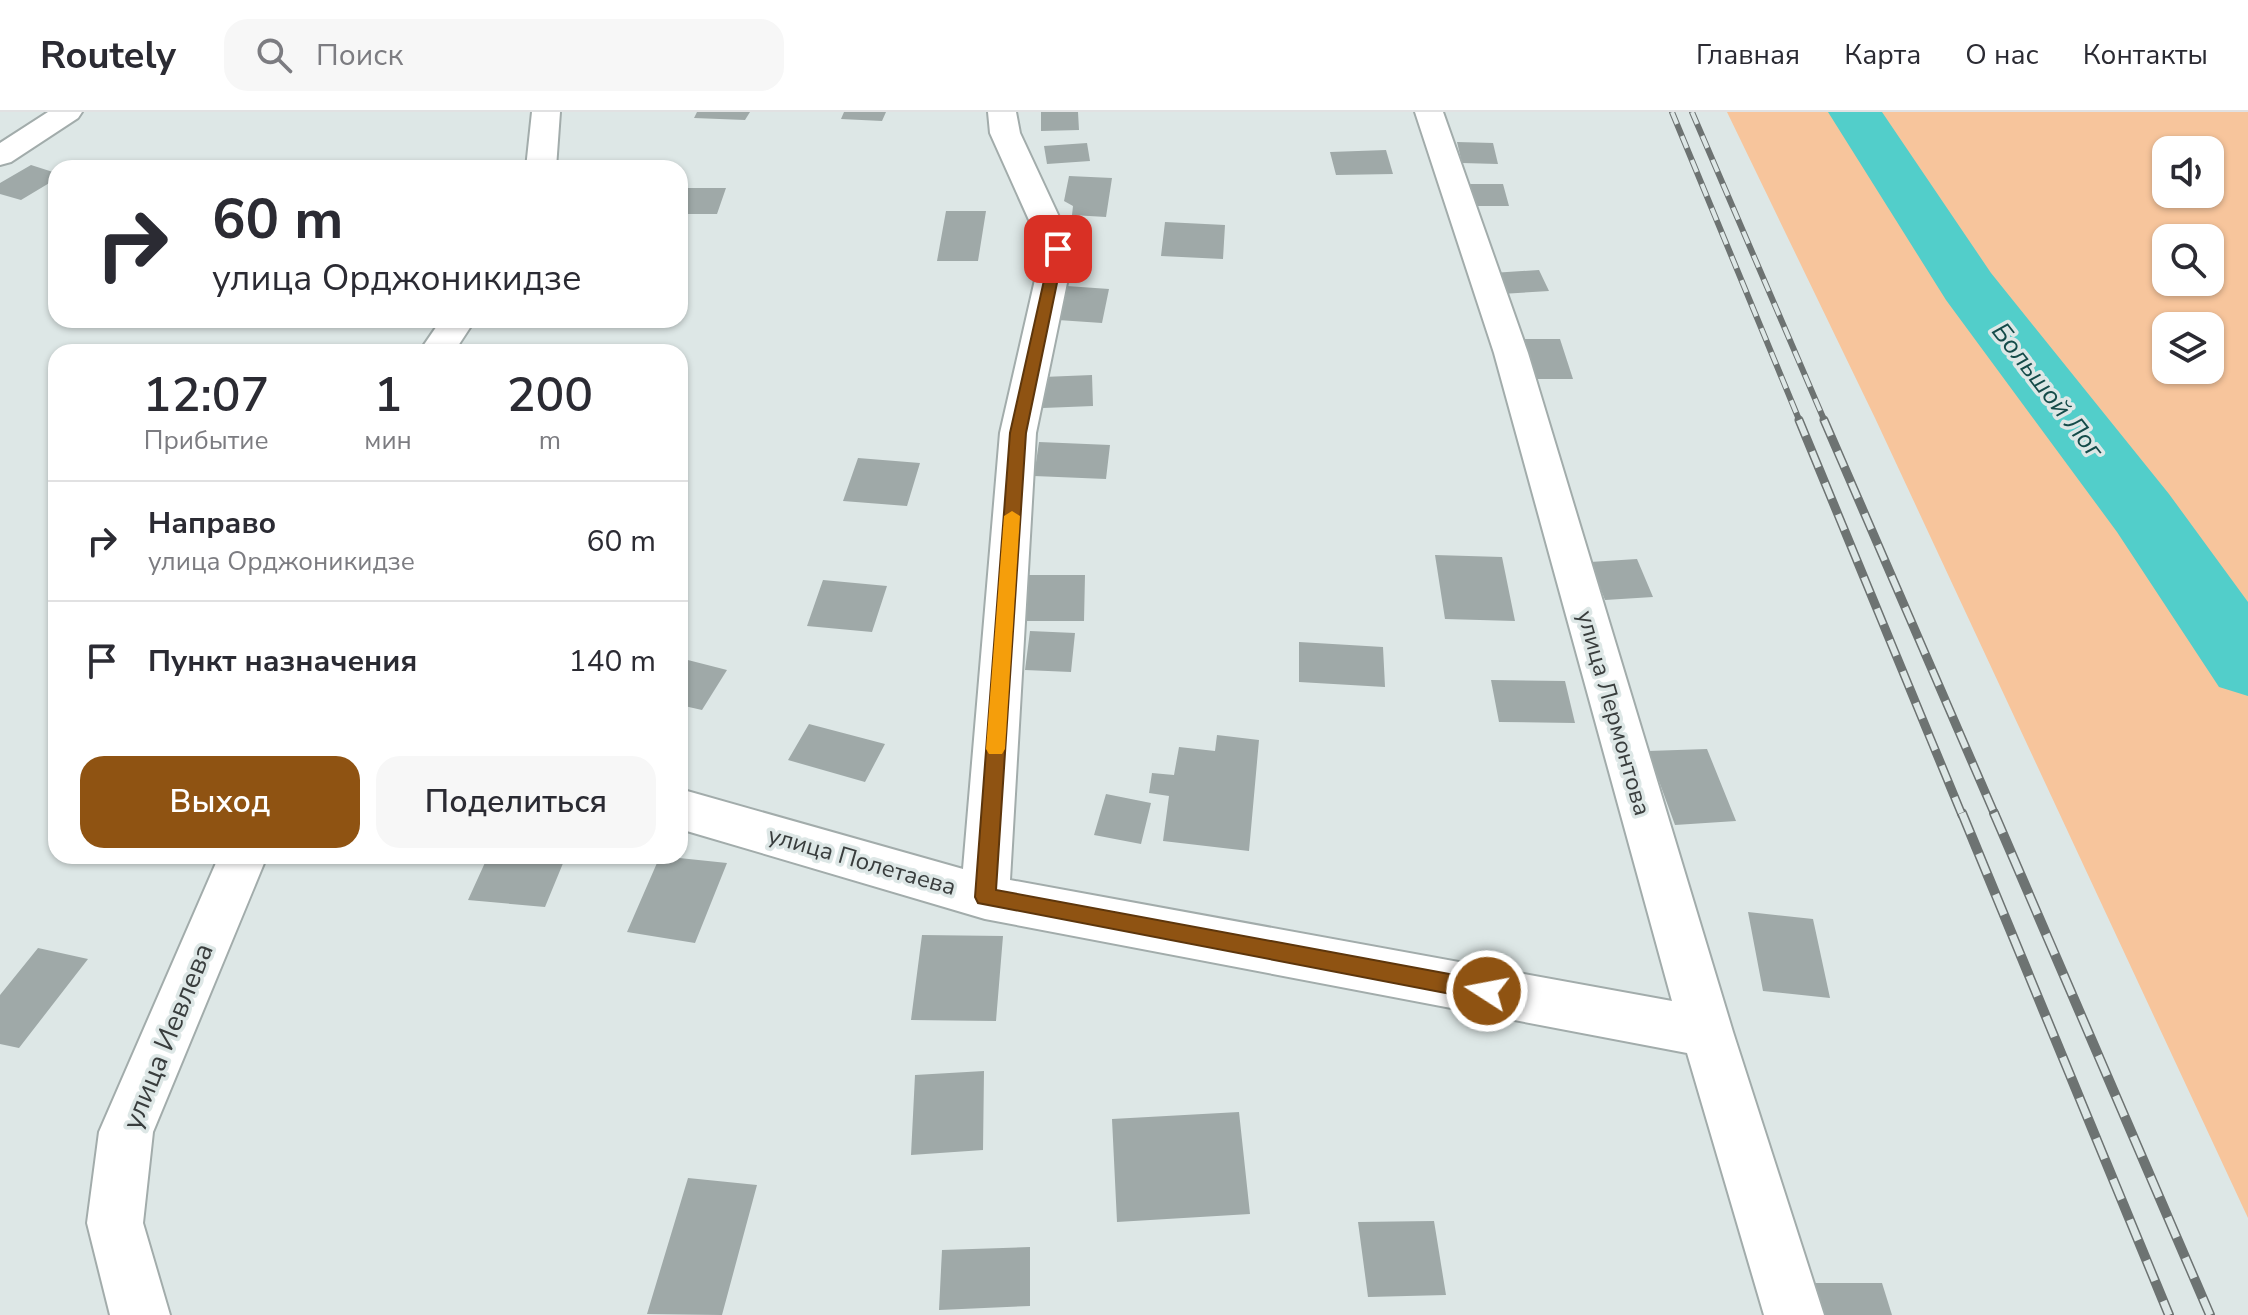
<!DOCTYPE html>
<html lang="ru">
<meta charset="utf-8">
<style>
body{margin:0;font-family:"Nunito Sans",sans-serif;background:#f7f7f7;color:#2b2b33;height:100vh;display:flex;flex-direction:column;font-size:30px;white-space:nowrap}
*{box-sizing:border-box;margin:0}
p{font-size:26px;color:#7c7c81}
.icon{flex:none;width:44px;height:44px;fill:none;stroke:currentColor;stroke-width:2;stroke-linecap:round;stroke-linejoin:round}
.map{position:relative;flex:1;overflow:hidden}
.side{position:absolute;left:48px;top:232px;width:640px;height:520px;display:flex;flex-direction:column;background:#fff;border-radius:24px;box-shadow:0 2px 6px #0004}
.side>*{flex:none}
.hud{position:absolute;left:48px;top:48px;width:640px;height:168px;border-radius:24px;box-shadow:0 2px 6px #0004;background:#fff;color:#2b2b33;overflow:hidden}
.buttons{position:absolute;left:2152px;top:24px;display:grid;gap:16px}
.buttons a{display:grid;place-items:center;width:72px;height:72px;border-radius:16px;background:#fff;box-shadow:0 2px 6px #0004;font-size:40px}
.pin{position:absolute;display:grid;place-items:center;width:68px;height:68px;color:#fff;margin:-34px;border-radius:16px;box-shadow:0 4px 12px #0006}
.me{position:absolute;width:88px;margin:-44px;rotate:281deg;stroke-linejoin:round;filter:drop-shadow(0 0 6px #0008)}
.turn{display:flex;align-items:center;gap:28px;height:168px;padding:0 32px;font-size:36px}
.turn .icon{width:104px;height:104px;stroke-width:2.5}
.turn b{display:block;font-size:56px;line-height:68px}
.eta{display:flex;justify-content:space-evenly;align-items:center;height:136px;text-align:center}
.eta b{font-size:48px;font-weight:600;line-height:56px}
.primary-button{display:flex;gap:16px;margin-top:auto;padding:16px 32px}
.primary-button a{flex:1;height:92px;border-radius:24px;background:#8f5312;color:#fff;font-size:32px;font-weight:600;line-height:92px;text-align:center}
.primary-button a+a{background:#f7f7f7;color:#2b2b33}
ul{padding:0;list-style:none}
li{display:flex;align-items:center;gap:24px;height:120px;padding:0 32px;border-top:2px solid #e1e1e2}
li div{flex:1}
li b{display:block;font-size:30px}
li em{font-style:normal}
header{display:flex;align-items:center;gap:48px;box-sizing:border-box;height:112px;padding:0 40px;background:#fff;border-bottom:2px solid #e1e1e2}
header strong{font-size:38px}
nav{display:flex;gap:44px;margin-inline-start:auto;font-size:28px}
.search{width:560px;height:72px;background:#f7f7f7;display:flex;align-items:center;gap:20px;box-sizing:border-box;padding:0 28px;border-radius:24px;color:#7c7c81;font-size:30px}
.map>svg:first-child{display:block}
.green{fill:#f7c59c;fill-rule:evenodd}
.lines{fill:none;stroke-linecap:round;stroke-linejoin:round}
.river{fill:#52ceca;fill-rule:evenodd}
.building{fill:#9fa9a8}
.minor-casing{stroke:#a2acab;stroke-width:4}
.minor{fill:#fff;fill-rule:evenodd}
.rail-far2-casing{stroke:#6d7372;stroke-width:6}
.rail-far1-casing{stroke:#6d7372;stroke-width:9}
.rail-casing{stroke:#6d7372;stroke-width:10}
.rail-far2{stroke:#dde7e6;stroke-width:4;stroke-dasharray:13;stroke-linecap:butt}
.rail-far1{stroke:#dde7e6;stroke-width:6;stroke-dasharray:17;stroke-linecap:butt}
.rail{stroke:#dde7e6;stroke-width:7;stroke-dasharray:22;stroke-linecap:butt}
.route{fill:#8f5312;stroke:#5d360c;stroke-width:2}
.slow{fill:#f59e0b}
.labels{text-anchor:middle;stroke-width:7;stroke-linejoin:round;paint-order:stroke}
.street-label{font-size:24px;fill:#393d3d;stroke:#dde7e6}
.water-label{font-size:26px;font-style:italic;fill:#144b49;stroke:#dde7e6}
.near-street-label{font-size:28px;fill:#393d3d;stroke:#dde7e6}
</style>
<header>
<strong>Routely</strong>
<div class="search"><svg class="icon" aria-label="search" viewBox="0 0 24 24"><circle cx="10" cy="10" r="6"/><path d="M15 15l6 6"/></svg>Поиск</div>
<nav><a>Главная</a><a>Карта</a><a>О нас</a><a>Контакты</a></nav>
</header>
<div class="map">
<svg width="2248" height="1203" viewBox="0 0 2248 1203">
<rect width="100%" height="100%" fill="#dde7e6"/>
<!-- green -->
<path class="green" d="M 1727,0 L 2248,0 L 2248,1106 L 1875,306 ZM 2166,38 L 2210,38 L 2210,82 L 2166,82 ZM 2210,126 L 2210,170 L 2166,170 L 2166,126 ZM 2166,214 L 2210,214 L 2210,258 L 2166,258 Z"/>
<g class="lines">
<!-- river -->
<path class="river" d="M 1828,0 L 1882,0 L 1991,161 L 2169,382 L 2248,490 L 2248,584 L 2219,575 L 2117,420 L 1946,188 Z"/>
</g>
<!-- building -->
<path class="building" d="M 697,0 L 750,0 L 745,8 L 694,6 Z
M 844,0 L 886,0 L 882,9 L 841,7 Z
M 1041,0 L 1078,0 L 1079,18 L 1041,19 Z
M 1457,30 L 1493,31 L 1498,52 L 1462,51 Z
M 1087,31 L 1090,49 L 1047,52 L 1044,34 Z
M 1386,38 L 1393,62 L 1336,63 L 1330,40 Z
M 31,53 L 56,61 L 56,67 L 21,88 L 0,82 L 0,71 Z
M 1069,64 L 1112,66 L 1106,105 L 1072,103 L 1073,94 L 1064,89 Z
M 1470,72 L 1503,72 L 1509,94 L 1475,94 Z
M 680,76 L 726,76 L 717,102 L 680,102 Z
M 946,99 L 986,99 L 978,149 L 937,149 Z
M 1165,110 L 1225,113 L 1223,147 L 1161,144 Z
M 1539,158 L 1549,179 L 1501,182 L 1492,161 Z
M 1067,174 L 1109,177 L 1102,211 L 1058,208 Z
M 1517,227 L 1560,227 L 1573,267 L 1530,267 Z
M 1092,263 L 1093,294 L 1043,296 L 1043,265 Z
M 1039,330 L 1110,333 L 1106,367 L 1034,364 Z
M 858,346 L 920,351 L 907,394 L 843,389 Z
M 1435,443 L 1502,445 L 1515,509 L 1445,507 Z
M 1637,447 L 1653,485 L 1605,488 L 1590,450 Z
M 1026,463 L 1085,463 L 1084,509 L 1024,509 Z
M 823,468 L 887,474 L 872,520 L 807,514 Z
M 1030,519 L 1075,521 L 1071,560 L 1025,558 Z
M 1299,530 L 1383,535 L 1385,575 L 1299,570 Z
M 680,546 L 727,558 L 702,598 L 680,593 Z
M 1491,568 L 1565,569 L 1575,611 L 1499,610 Z
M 809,612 L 885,632 L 865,670 L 788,648 Z
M 1217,623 L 1259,628 L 1249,739 L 1163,729 L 1169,684 L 1149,681 L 1152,661 L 1174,663 L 1179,635 L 1215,639 Z
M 1707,637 L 1736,709 L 1675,713 L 1648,639 Z
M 1106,682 L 1151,691 L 1141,732 L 1094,723 Z
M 488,744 L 566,744 L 545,795 L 468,788 Z
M 660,744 L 727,751 L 695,831 L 627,820 Z
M 1748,800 L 1813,807 L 1830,886 L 1763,879 Z
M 922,823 L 1003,824 L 996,909 L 911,908 Z
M 38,836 L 88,847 L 19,936 L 0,932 L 0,883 Z
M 984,959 L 983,1038 L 911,1043 L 915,963 Z
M 1239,1000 L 1250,1102 L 1117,1110 L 1112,1007 Z
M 688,1066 L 757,1073 L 722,1203 L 647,1202 Z
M 1434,1109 L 1446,1183 L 1368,1185 L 1358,1110 Z
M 1030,1135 L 1030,1194 L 939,1198 L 942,1138 Z
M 1815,1171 L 1882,1171 L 1892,1203 L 1824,1203 Z"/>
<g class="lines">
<defs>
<path id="minor" d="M 48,0 L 82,0 L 78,6 L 11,50 L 0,53 L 0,31 Z
M 532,0 L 560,0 L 556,56 L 526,56 Z
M 988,0 L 1016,0 L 1020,21 L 1074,137 L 1036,321 L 1010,768 L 1672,889 L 1494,241 L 1415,0 L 1443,0 L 1528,241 L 1733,920 L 1824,1203 L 1764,1203 L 1687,941 L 985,807 L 680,717 L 680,677 L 963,757 L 1000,321 L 1042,137 L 990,21 Z
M 441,208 L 475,208 L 454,240 L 419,240 Z
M 219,744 L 267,744 L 153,1020 L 143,1111 L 170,1203 L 110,1203 L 87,1111 L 99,1020 Z"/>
</defs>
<!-- minor casing -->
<use href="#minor" class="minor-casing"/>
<!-- minor -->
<use href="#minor" class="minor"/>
<defs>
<path id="rail-far2" d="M 1672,0 L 1800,310
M 1692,0 L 1825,310"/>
<path id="rail-far1" d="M 1799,308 L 1962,703
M 1824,308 L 1995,703"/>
<path id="rail" d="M 1962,701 L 2169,1203
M 1994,701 L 2210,1203"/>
</defs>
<!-- rail-far2 casing -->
<use href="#rail-far2" class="rail-far2-casing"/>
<!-- rail-far1 casing -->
<use href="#rail-far1" class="rail-far1-casing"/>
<!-- rail casing -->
<use href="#rail" class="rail-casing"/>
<!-- rail-far2 -->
<use href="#rail-far2" class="rail-far2"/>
<!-- rail-far1 -->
<use href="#rail-far1" class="rail-far1"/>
<!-- rail -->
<use href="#rail" class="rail"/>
</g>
<!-- route -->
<path class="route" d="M 1058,133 L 1064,137 L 1026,321 L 996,778 L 1487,869 L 1495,872 L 1498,879 L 1495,886 L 1487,889 L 978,791 L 975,785 L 1010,321 L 1051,137 Z"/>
<!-- slow -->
<path class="slow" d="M 1012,399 L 1020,404 L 1005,637 L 1002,642 L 989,642 L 986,637 L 1004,404 Z"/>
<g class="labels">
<!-- street labels -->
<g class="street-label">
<text transform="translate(1614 601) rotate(74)" y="8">улица Лермонтова</text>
<text transform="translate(862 749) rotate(16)" y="8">улица Полетаева</text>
</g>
<!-- water labels -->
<g class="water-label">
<text transform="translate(2048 278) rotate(52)" y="9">Большой Лог</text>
</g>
<!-- near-street labels -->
<g class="near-street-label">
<text transform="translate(167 924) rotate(-68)" y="10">улица Иевлева</text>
</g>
</g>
</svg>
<div class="buttons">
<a><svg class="icon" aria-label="sound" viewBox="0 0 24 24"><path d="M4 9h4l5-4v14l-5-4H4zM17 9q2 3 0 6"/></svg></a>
<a><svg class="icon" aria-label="search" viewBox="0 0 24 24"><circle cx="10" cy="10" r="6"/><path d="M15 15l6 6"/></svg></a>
<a><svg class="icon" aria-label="layers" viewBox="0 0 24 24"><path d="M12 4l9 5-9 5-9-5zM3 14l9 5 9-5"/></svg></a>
</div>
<div class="pin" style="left:1058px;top:137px;background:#d93025"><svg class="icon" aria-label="arrive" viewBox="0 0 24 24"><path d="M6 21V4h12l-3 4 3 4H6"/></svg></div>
<svg class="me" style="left:1487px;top:879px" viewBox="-20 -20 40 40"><circle r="17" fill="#8f5312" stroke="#fff" stroke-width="3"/><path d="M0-11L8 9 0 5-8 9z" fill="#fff"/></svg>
<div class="hud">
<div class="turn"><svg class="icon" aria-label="right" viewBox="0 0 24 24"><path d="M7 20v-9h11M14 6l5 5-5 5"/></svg><div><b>60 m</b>улица Орджоникидзе</div></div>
</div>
<section class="side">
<div class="eta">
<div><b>12:07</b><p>Прибытие</p></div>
<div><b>1</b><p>мин</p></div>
<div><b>200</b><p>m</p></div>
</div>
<ul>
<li><svg class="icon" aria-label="right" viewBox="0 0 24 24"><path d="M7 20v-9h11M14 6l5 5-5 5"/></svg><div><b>Направо</b><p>улица Орджоникидзе</p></div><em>60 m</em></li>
<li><svg class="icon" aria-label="arrive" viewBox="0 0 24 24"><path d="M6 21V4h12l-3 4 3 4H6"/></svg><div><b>Пункт назначения</b></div><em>140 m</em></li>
</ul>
<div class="primary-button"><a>Выход</a><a>Поделиться</a></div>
</section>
</div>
